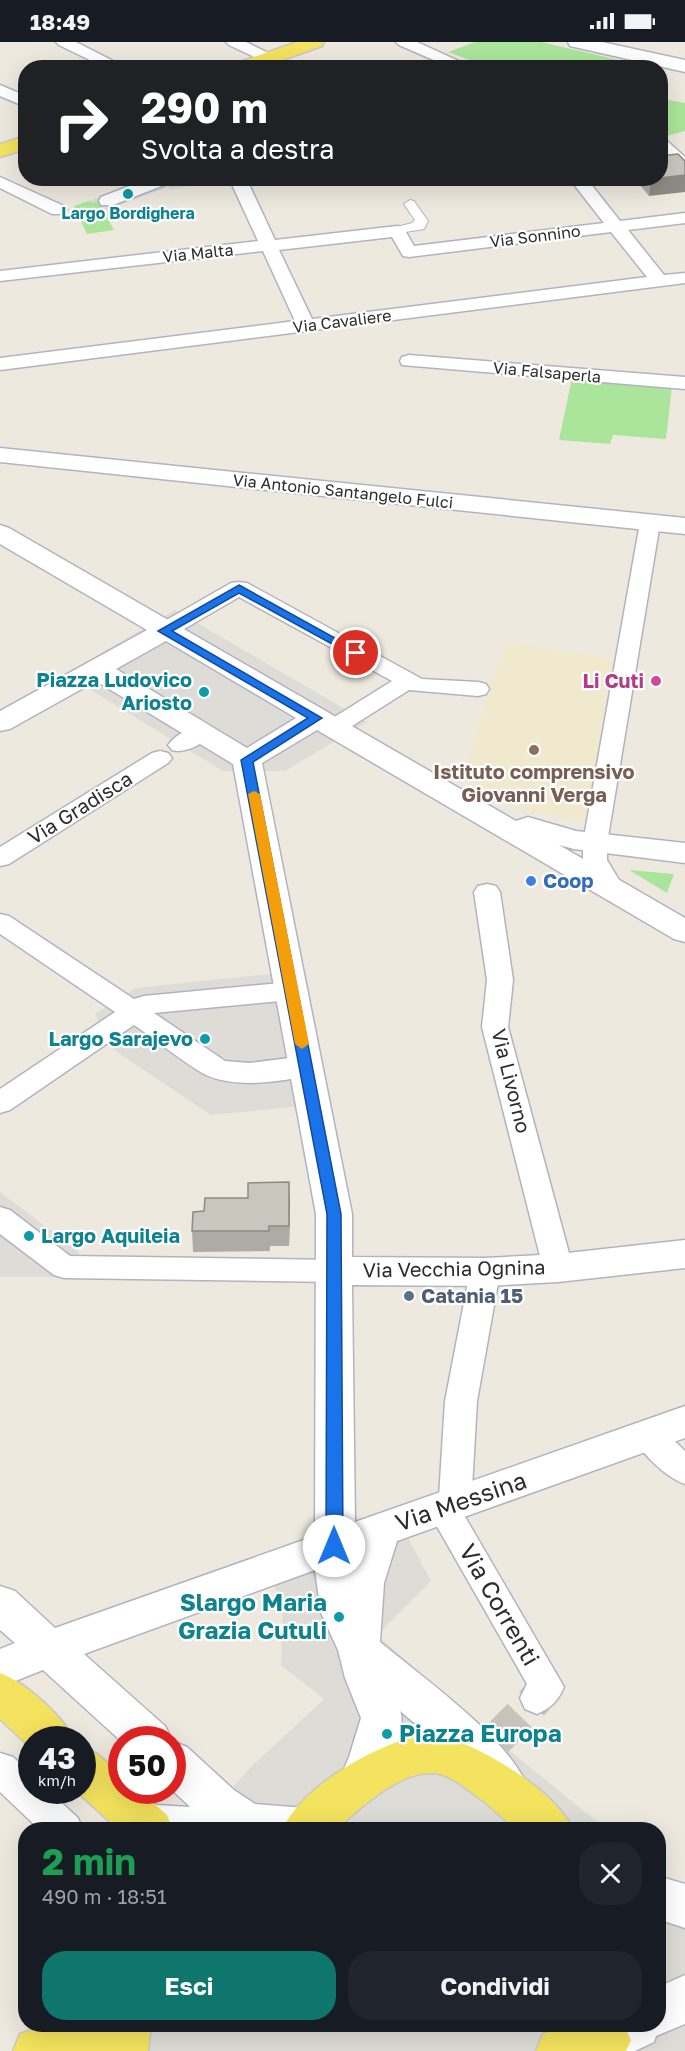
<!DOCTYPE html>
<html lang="it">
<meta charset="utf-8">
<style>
body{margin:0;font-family:"Golos Text",sans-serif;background:#20242c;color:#f1f3f6;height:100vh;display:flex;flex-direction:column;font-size:22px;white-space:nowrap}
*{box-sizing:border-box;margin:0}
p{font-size:20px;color:#9ea1a6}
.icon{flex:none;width:33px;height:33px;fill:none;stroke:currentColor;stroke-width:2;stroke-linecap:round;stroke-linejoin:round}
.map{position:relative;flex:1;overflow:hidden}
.side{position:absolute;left:18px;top:1780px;width:648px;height:210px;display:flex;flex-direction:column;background:#171b24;border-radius:24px;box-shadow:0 6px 24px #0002}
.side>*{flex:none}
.top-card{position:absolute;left:18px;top:18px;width:650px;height:126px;border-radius:24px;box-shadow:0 6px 24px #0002;background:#202124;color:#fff;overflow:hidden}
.speed{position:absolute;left:18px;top:1684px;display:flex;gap:12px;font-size:30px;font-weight:700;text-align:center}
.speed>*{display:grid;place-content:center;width:78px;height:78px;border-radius:50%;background:#171b24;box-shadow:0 6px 24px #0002;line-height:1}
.speed small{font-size:15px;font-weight:400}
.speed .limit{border:9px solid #d22;background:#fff;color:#111}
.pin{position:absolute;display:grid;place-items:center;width:51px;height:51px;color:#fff;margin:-26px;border:3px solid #fff;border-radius:50%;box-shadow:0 2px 6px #0007}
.me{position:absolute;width:66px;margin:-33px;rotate:0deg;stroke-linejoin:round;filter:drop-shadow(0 0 4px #0008)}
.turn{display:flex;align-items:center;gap:21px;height:126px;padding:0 24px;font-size:27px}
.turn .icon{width:78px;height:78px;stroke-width:2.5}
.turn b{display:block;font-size:42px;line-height:51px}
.round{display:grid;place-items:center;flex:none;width:63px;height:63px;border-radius:24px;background:#20242c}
.headline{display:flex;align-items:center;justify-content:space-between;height:102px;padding:0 24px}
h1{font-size:36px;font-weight:700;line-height:45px;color:#1e9e55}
.cta{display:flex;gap:12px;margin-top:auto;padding:12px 24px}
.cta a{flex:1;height:69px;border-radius:24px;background:#0f766e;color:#fff;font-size:24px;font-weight:700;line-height:69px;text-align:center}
.cta a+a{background:#20242c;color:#f1f3f6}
.status{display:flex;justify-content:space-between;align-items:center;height:42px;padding:0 30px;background:#171b24;direction:ltr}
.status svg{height:16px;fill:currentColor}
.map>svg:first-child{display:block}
.education{fill:#f0e9ce}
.green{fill:#abe59b}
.plaza{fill:#dedcd6}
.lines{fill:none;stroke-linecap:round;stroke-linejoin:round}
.minor-tunnel{stroke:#c7c3bb;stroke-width:34;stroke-dasharray:34 17;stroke-linecap:butt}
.pedestrian-casing{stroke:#b2b3c0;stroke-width:2}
.minor-casing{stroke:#b2b3c0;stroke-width:3}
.tertiary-casing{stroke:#b2b3c0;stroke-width:3}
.secondary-casing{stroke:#b2b3c0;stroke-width:3}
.primary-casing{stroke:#c8c8c8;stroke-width:3}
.pedestrian{fill:#fff;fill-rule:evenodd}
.minor{fill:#fff;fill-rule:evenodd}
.tertiary{fill:#fff;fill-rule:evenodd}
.secondary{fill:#fff;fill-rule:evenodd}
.primary{fill:#f4e35e;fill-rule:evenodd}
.wall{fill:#adaba3}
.shaded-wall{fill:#8d8b84}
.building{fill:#c9c7bd;stroke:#8d8b84;stroke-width:1.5}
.route{fill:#1a73e8;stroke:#114b97;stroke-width:1.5}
.slow{fill:#f59e0b}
.culture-dot{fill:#0f9aa8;stroke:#fff;stroke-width:2}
.hotel-dot{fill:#d1479c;stroke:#fff;stroke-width:2}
.education-dot{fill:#8d6e63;stroke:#fff;stroke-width:2}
.shop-dot{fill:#3f7fe0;stroke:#fff;stroke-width:2}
.service-dot{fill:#5c6f8a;stroke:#fff;stroke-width:2}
.labels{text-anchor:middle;stroke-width:4.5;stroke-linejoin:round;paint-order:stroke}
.far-culture-label{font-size:16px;font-weight:bold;fill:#0d838f;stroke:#fff}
.far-street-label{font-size:16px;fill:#2c2c2c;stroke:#fff}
.culture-label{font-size:20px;font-weight:bold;fill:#0d838f;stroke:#fff;text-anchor:end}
.hotel-label{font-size:20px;font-weight:bold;fill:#b23c85;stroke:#fff;text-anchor:end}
.education-label{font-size:20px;font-weight:bold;fill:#785e54;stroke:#fff}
.street-label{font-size:20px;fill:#2c2c2c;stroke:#fff}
.shop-label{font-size:20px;font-weight:bold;fill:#366cbe;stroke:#fff;text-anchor:start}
.service-label{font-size:20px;font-weight:bold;fill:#4e5e75;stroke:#fff;text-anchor:start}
.near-street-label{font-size:24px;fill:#2c2c2c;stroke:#fff}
.near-culture-label{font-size:24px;font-weight:bold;fill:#0d838f;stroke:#fff;text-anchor:end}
</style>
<div class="status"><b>18:49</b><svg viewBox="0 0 49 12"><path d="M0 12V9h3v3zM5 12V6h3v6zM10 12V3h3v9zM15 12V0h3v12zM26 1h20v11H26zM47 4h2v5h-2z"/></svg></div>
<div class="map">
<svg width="685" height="2009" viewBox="0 0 685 2009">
<rect width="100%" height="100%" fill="#eee9df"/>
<!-- education -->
<path class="education" d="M 506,600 L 614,617 L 585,780 L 530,769 L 458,732 L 464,729 Z"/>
<!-- green -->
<path class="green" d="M 475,0 L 541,0 L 649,25 L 488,25 L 448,10 Z
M 668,58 L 685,61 L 685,89 L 663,95 L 660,94 L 660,60 Z
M 89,159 L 93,161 L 98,159 L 114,188 L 87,192 L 74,164 Z
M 572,336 L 590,339 L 597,338 L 672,344 L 666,397 L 613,393 L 610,402 L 559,398 Z
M 629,828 L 674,832 L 667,851 Z"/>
<!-- plaza -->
<path class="plaza" d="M 149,137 L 249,137 L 170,147 L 168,145 L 104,169 L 98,159 L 93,161 L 89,159 Z
M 175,568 L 367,680 L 285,729 L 223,729 L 65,632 Z
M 288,930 L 313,1063 L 211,1073 L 114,1008 L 95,972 L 136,946 Z
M 0,1150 L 79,1210 L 77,1235 L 0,1235 Z
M 400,1482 L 431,1539 L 377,1593 L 482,1686 L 607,1788 L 193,1788 L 252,1724 L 324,1657 L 281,1623 L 283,1561 L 266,1528 Z
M 659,1830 L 685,1858 L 685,2009 L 49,2009 L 48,1983 L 658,1983 Z"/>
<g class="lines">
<!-- minor-tunnel -->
<path class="minor-tunnel" d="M 496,1698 L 537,1656"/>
<defs>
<path id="pedestrian" d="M 410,158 L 414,159 L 428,179 L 424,187 L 393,192 L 391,189 L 393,186 L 412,181 L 415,178 L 404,162 Z"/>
<path id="minor" d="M 56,0 L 76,0 L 127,26 L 106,26 L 59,3 Z
M 226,0 L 246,0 L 299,26 L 278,26 L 229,3 Z
M 396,0 L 417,0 L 474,26 L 452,26 L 399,3 Z
M 0,43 L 26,54 L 26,65 L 0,54 Z
M 660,96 L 666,98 L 685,115 L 685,128 L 678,127 L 660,110 Z
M 0,135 L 64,164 L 67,168 L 64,172 L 52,172 L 0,146 Z
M 150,136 L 174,136 L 172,140 L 113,163 L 101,163 L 99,159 L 101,155 Z
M 229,136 L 246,136 L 275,198 L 397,184 L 403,185 L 414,204 L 604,181 L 569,136 L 586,136 L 620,179 L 685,171 L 685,181 L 628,188 L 664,233 L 685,231 L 685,241 L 0,328 L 0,316 L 295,279 L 263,209 L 0,239 L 0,229 L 258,199 ZM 611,190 L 647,235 L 312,277 L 279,208 L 392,195 L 403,214 L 409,215 Z
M 409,313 L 685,335 L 685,347 L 402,323 L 400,319 L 402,315 Z
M 650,475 L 657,477 L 660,481 L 607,801 L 607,818 L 625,848 L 621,854 L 612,856 L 603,854 L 583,818 L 583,801 L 640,481 L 643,477 Z
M 239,540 L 247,541 L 422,637 L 478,640 L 486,642 L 489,647 L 486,652 L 478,654 L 409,648 L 341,691 L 333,693 L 325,691 L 321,686 L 325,681 L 392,639 L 239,555 L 172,594 L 164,596 L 156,594 L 153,589 L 156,584 L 231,541 Z
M 201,683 L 209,685 L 213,690 C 204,702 186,712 172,708 L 168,703 C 175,693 190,686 201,683 Z
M 160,709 L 168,711 L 172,716 L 168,721 L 9,822 L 0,824 L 0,805 L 152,711 Z
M 487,842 L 496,844 L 500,850 L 513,938 L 508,985 L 573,1226 L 568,1234 L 558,1237 L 548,1234 L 543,1226 L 482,985 L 487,938 L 474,850 L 478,844 Z
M 0,872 L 9,874 L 134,957 L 144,954 L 291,940 L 300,943 L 304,949 L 300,955 L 291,958 L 154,971 L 225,1019 L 249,1021 L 306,1014 L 316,1017 L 320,1024 L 316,1031 C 284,1040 237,1047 206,1033 C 185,1022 155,997 134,983 L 10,1068 L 0,1071 L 0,1047 L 115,970 L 0,892 Z
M 0,1165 L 10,1168 L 70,1214 L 333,1218 L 343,1221 L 348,1229 L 343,1237 L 333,1240 L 64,1236 L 54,1233 L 0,1192 Z
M 485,1219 L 495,1222 L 500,1230 L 477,1359 L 471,1463 L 464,1473 L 564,1645 C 558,1659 551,1666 537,1672 L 525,1667 L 520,1656 L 527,1642 L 427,1467 L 432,1457 L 439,1455 L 445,1359 L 470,1230 L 475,1222 Z
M 648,1380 L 659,1384 L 685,1409 L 685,1442 C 665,1435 642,1412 632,1393 L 637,1384 Z
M 0,1711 L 13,1715 L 32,1733 L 32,1749 L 49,1749 L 78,1776 L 83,1788 L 40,1788 L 0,1750 Z
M 140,1762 L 207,1766 L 248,1765 L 261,1770 L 266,1782 L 263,1788 L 126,1788 L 122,1779 L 127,1767 Z"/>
<path id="tertiary" d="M 568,0 L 602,0 L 685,18 L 685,30 L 570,4 Z
M 0,406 L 685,476 L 685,492 L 0,420 Z"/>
<path id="secondary" d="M 0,483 L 9,486 L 516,779 L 528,775 L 576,789 L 685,801 L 685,821 L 574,807 L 559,803 L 685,876 L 685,900 L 674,897 L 317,688 L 262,721 L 352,1172 L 352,1215 L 485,1216 L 558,1212 L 685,1198 L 685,1226 L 558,1240 L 485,1244 L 352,1243 L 355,1480 L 685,1364 L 685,1396 L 397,1499 L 384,1541 L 380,1600 C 422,1635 504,1693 526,1741 L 519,1755 L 504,1761 L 489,1755 L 442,1704 L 400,1669 C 408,1688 384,1736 375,1755 L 360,1761 L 345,1755 L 338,1741 L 349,1715 L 361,1676 L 345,1636 L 338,1608 L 321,1571 L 315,1528 L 84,1612 L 165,1684 L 172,1698 L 122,1700 L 43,1628 L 0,1645 L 0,1607 L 15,1601 L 0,1588 L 0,1544 L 15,1549 L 55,1586 L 315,1494 L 316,1172 L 233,722 L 96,639 L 10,687 L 0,689 L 0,669 L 147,588 L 0,502 ZM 166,599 L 296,676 L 247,706 L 116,627 Z
M 172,1699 L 187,1705 L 234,1748 L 255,1762 L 305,1766 L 321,1772 L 327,1788 L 220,1788 L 202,1776 L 172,1748 Z
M 658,1834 L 685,1842 L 685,1886 L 658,1877 Z
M 685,1933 L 685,1982 L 656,1994 L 654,2000 L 635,2009 L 588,2009 L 583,1998 L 590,1983 L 658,1983 L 658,1945 Z"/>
<path id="primary" d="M 297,0 L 324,0 L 322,4 L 260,26 L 232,26 L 234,22 Z
M 26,94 L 26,107 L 0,115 L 0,102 Z
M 0,1631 C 25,1640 63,1674 74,1698 L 32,1698 L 32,1707 L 0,1677 Z
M 432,1691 C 475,1700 555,1747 573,1788 C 561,1788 527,1792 518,1787 C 504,1779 491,1764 478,1755 C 467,1747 455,1737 443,1733 C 407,1721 360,1766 336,1788 L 282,1788 C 301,1744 385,1696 432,1691 Z
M 82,1706 L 97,1712 L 122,1733 L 122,1749 L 139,1749 L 167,1773 L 173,1788 L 119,1788 L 76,1749 L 82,1749 Z
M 46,1983 L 151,1983 L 148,2009 L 13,2009 L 20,1992 Z
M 570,1983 L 624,1983 L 631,1998 L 626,2009 L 536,2009 L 543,1992 Z"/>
</defs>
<!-- pedestrian casing -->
<use href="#pedestrian" class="pedestrian-casing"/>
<!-- minor casing -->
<use href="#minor" class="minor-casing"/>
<!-- tertiary casing -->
<use href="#tertiary" class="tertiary-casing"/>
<!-- secondary casing -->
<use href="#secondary" class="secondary-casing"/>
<!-- primary casing -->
<use href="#primary" class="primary-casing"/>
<!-- pedestrian -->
<use href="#pedestrian" class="pedestrian"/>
<!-- minor -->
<use href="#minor" class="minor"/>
<!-- tertiary -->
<use href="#tertiary" class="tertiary"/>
<!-- secondary -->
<use href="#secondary" class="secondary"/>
<!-- primary -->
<use href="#primary" class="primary"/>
</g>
<!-- wall -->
<path class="wall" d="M 634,136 L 660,136 L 649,154 Z
M 290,1161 L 289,1204 L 270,1204 L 270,1209 L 193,1210 L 192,1189 L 204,1169 Z"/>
<!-- shaded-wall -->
<path class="shaded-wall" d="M 685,133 L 685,150 L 649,154 L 651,137 Z
M 289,1140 L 290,1161 L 289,1204 Z"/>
<!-- building -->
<path class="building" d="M 678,112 L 685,119 L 685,133 L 660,136 L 660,114 Z
M 289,1140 L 289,1184 L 269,1184 L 269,1189 L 192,1189 L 193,1170 L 204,1169 L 205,1156 L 248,1156 L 248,1141 Z"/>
<!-- route -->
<path class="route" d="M 239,543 L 362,611 L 356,614 L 352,613 L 239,551 L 172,589 L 322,676 L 253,720 L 341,1172 L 343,1504 L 340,1509 L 334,1511 L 329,1509 L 326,1504 L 327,1172 L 241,718 L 308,676 L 158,589 Z"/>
<!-- slow -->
<path class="slow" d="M 254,749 L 260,752 L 309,1002 L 302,1007 L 295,1002 L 248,752 Z"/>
<!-- markers -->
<g class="culture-dot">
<circle cx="128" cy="152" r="6"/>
<circle cx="204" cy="650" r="6"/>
<circle cx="205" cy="997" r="6"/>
<circle cx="29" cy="1194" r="6"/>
<circle cx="339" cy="1575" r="6"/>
<circle cx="387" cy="1692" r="6"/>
</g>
<circle class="hotel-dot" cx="656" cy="639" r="6"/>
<circle class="education-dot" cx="534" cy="708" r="6"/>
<circle class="shop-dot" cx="531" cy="839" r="6"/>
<circle class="service-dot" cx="409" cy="1254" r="6"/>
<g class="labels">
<!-- far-culture labels -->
<g class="far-culture-label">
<text x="128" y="177">Largo Bordighera</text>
</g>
<!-- far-street labels -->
<g class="far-street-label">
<text transform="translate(535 194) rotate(-7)" y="6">Via Sonnino</text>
<text transform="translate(198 211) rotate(-6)" y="6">Via Malta</text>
<text transform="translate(342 279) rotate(-7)" y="6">Via Cavaliere</text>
<text transform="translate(547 330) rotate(5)" y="6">Via Falsaperla</text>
<text transform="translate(343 449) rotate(6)" y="6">Via Antonio Santangelo Fulci</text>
</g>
<!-- culture labels -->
<g class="culture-label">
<text x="192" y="645">Piazza Ludovico<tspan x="192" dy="23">Ariosto</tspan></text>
<text x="193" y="1004">Largo Sarajevo</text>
<text x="41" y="1201" text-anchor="start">Largo Aquileia</text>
</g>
<!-- hotel labels -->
<g class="hotel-label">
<text x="644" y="646">Li Cuti</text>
</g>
<!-- education labels -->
<g class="education-label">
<text x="534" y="737">Istituto comprensivo<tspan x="534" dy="23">Giovanni Verga</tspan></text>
</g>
<!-- street labels -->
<g class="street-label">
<text transform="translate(80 766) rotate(-32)" y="7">Via Gradisca</text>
<text transform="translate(511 1039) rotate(76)" y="7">Via Livorno</text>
<text transform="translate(454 1227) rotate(-1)" y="7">Via Vecchia Ognina</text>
</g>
<!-- shop labels -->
<g class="shop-label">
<text x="543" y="846">Coop</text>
</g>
<!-- service labels -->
<g class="service-label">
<text x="421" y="1261">Catania 15</text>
</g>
<!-- near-street labels -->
<g class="near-street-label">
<text transform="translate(461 1460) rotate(-19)" y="8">Via Messina</text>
<text transform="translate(499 1563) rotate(60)" y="8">Via Correnti</text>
</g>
<!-- near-culture labels -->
<g class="near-culture-label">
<text x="327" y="1569">Slargo Maria<tspan x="327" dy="28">Grazia Cutuli</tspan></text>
<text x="399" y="1700" text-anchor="start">Piazza Europa</text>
</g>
</g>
</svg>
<div class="speed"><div>43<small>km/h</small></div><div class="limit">50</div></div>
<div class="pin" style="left:356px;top:611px;background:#d93025"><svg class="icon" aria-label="arrive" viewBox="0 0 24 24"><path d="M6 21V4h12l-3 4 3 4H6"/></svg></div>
<svg class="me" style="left:334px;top:1504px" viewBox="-20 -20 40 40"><circle r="19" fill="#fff"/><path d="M0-13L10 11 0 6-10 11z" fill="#1a73e8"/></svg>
<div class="top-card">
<div class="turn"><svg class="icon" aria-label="right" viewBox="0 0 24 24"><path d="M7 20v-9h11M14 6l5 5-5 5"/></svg><div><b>290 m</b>Svolta a destra</div></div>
</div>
<section class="side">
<div class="headline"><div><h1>2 min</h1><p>490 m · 18:51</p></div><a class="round"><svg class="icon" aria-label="close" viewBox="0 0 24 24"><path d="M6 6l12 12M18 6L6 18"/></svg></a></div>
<div class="cta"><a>Esci</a><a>Condividi</a></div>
</section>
</div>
